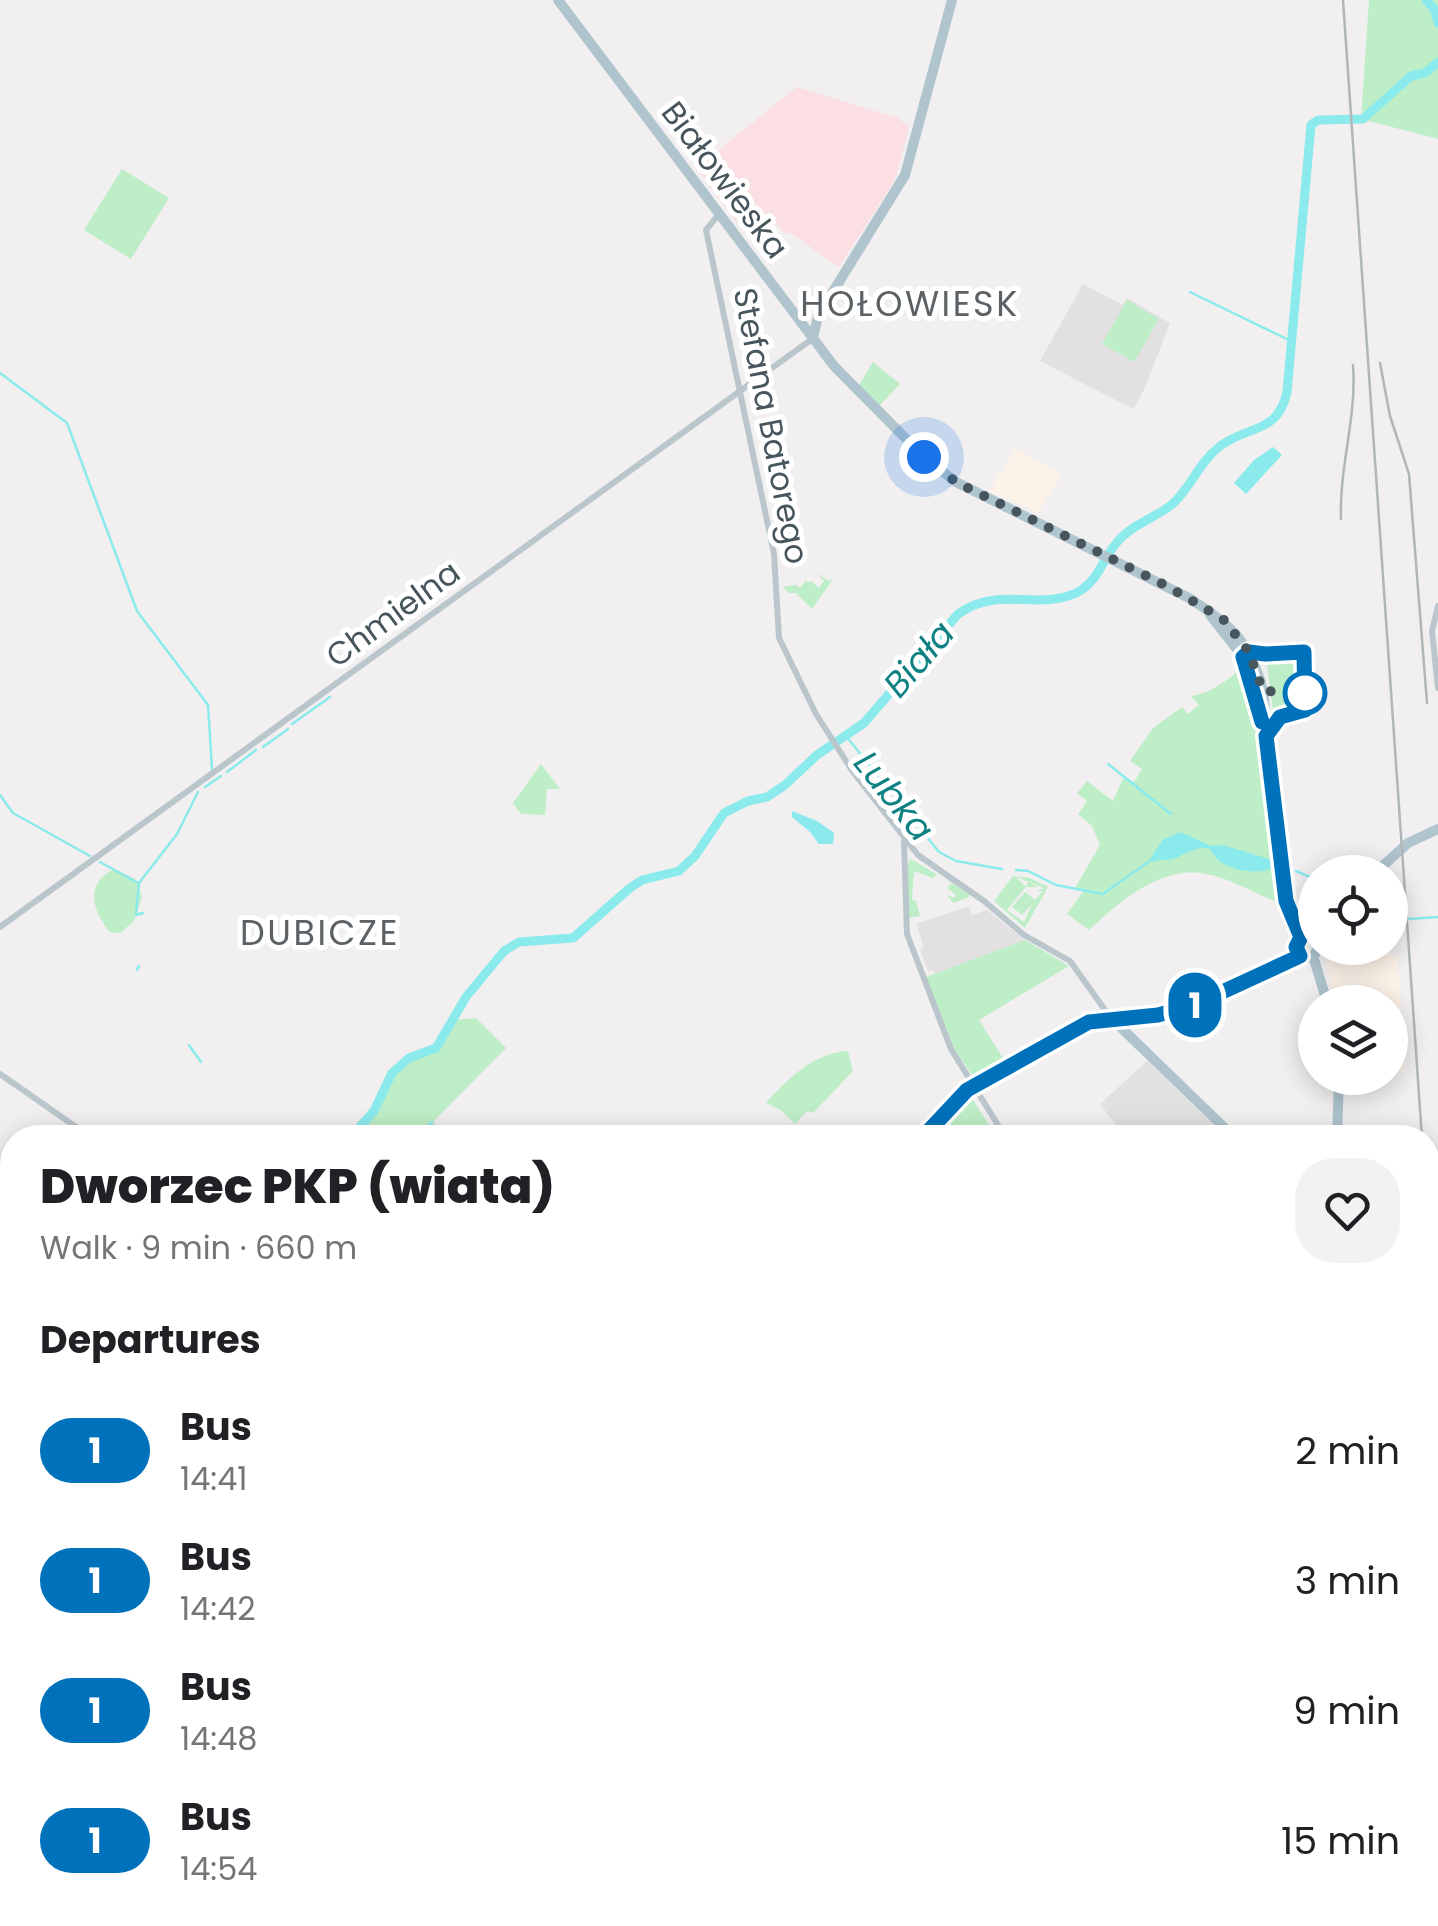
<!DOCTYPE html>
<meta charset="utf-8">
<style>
body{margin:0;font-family:Poppins,sans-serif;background:#f2f2f2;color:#202124;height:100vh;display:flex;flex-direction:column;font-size:38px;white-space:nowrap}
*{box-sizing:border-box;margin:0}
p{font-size:32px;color:#757577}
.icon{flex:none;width:55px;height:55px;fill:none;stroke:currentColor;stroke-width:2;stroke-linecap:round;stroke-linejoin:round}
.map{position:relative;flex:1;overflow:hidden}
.details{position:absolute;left:0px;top:1125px;width:1440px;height:802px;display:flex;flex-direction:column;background:#fff;border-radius:40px 40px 0 0;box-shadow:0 5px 25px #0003}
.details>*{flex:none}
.badge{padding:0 20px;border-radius:32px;font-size:35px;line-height:65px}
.tools{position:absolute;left:1298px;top:855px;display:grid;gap:20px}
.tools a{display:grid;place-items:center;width:110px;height:110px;border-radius:50%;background:#fff;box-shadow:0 5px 25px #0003;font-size:50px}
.you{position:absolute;width:50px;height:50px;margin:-25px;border:8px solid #fff;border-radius:50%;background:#1a73e8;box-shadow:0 0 0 15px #1a73e833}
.map>.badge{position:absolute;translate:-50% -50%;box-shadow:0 0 0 5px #fff}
h2{padding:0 40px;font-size:38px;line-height:90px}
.round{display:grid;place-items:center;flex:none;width:105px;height:105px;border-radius:40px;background:#f2f2f2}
.headline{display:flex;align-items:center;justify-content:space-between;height:170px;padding:0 40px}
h1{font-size:48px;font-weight:800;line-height:75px}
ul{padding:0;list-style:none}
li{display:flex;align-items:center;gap:30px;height:130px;padding:0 40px}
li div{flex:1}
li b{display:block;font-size:38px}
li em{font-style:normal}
li .badge{min-width:110px;font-weight:700;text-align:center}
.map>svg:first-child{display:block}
.commercial{fill:#fcf2e8}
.education{fill:#e2e0e1}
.medical{fill:#fbdfe2}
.green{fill:#beeec7;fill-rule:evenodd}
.water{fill:#8beaeb}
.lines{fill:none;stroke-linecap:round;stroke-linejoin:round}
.stream{stroke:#8beaeb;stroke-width:2.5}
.river{stroke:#8beaeb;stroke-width:9}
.minor{stroke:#bac6cc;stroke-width:6}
.major{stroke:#afc4cd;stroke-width:10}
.rail{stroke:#b1b6b9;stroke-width:2.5}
.line-casing{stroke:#fff;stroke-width:22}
.line{stroke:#0072bc;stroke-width:15}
.walk{stroke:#47565c;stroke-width:10;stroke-dasharray:0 18}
.stop-dot{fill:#fff;stroke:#0072bc;stroke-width:5}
.labels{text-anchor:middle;stroke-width:10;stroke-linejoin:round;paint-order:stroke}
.street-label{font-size:32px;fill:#47565c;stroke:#fff}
.neighbourhood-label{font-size:35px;letter-spacing:2.5px;fill:#5b6164;stroke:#fff}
.water-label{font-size:35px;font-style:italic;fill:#0f8182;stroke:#fff}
</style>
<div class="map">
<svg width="1438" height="1926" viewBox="0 0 1438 1926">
<rect width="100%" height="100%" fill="#f1efef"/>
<!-- commercial -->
<g class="commercial">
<path d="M1016 449 1056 471 1059 479 1038 513 989 491Z"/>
<path d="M1336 948H1383L1398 960 1405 1071 1390 1072V1002H1337L1326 963Z"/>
<path d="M1428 1319 1438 1519V1524H1428Z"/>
</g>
<!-- education -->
<g class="education">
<path d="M1083 284 1123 305 1127 298 1170 323 1144 390 1133 409 1040 361Z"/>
<path d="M969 906 972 915 987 910 1025 940 935 974 933 970 928 971 920 950 923 948 922 941 916 924Z"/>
<path d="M1147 1061 1221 1132 1220 1137H1125L1100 1104Z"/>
</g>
<!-- medical -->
<path class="medical" d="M797 87 898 118 909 127 895 180 839 267 789 232 785 234 769 212 743 231 696 168Z"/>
<!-- green -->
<g class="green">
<path d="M1369 0H1438V139L1361 119Z"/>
<path d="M122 169 169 198 131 259 84 230Z"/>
<path d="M1127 300 1159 319 1134 362 1102 344Z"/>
<path d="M873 362 900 384 880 405 859 385Z"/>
<path d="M817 573 828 581 833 579 812 609 796 593H789L783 587 796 585 800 588 807 579 806 583 811 581 819 588 824 581Z"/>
<path d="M1294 655 1299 662 1301 706C1294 714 1283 715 1273 712L1266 657Z"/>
<path d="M1239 669 1255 727 1279 903C1256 894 1230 878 1206 874 1160 865 1120 902 1089 930L1067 914 1084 890 1075 888 1100 845 1092 826 1078 814 1087 801 1077 793 1087 781 1113 801 1124 776 1134 782 1142 769 1130 761 1153 728 1182 707 1188 714 1199 705 1191 696C1208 694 1228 681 1239 669Z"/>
<path d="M541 764 560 789H547L545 815 521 814 513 803Z"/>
<path d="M911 859 970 894 969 897 953 903 947 895 954 898 956 895 947 888 952 884 937 874 933 878 914 871 912 900 916 901 920 916 908 918 907 866Z"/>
<path d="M115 869 135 879 142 897 134 921 120 933 110 932C92 911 84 882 115 869Z"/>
<path d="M1013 876 1030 878 1048 887 1025 928 994 901ZM1016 877 1044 888 1036 891H1043L1035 900 1025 892 1012 907 1022 915 1032 904 1024 922 1007 910 1026 887H1038L1028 882 1026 887Z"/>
<path d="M1025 940 1069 966 979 1020 1007 1064 974 1078 954 1048 926 977Z"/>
<path d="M476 1018 506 1048 433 1122 449 1137 345 1138C376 1121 374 1091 396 1070 408 1058 424 1059 436 1047 443 1041 448 1028 452 1020Z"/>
<path d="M848 1051 853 1071 813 1113 807 1111 795 1124 781 1110 766 1103C789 1078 813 1053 848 1051Z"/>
<path d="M973 1100 997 1137H933L966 1102Z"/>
</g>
<!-- water -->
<g class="water">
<path d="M1273 447 1282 455 1246 494 1234 483 1254 460Z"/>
<path d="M792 811 817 821 834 833 833 844H819L810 832 792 817Z"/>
<path d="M1181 832 1211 846 1223 845 1266 858 1272 861 1273 868C1259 875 1230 871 1218 860 1214 856 1212 851 1208 848 1195 847 1187 853 1176 858 1167 862 1161 858 1152 862L1150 859 1163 839Z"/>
</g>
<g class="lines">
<!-- stream -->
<g class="stream">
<path d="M1436 65 1438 66"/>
<path d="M1190 292 1291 341"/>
<path d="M0 373 67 423 137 611 208 705 212 769"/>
<path d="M292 724 330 697"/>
<path d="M846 736 939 852 956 861 1002 869"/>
<path d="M263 747 288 729"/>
<path d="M1108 764 1171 814"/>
<path d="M227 772 256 750"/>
<path d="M205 787 221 776"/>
<path d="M0 795 13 813 90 856"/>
<path d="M100 862 138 883"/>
<path d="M1016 870 1028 871 1056 885 1103 894 1151 860"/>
<path d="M1296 871 1315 879"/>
<path d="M143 913 136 915 139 883 177 834 198 792"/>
<path d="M1390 917 1398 920"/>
<path d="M1409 919 1438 917"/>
<path d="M137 970 139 966"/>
<path d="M189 1045 201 1062"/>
<path d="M417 1138 432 1122"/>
</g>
<!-- river -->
<g class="river">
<path d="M1426 0 1434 9 1438 23"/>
<path d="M345 1138 355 1132 374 1111 392 1073 409 1058 436 1048 466 997 504 951 519 942 573 938 630 888 642 880 679 871 695 856 724 813 748 801 767 797 785 785 817 755 864 723 958 614C999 585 1036 611 1076 593 1100 581 1102 558 1119 540 1132 525 1154 518 1170 506 1190 490 1199 462 1219 447 1246 425 1278 435 1287 392L1311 125 1318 120 1363 119 1411 76 1425 73 1438 62"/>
<path d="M0 1380 12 1373"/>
</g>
<!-- minor -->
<g class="minor">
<path d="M719 214 706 230 774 554 779 638 816 714 853 772 918 855 984 901 1024 935 1070 961 1110 1017"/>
<path d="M1438 606 1432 631 1438 688"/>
<path d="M904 841 907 934 951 1049 1006 1138"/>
<path d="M0 927 812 339"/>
<path d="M0 1074 92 1138"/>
<path d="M353 1915 364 1926"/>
<path d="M977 1915 980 1926"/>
</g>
<!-- major -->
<g class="major">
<path d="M558 0 834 366 924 457 956 482 1189 598C1230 624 1251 642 1263 691L1286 901 1301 937"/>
<path d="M813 338 818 316 905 175 952 0"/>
<path d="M1210 615 1243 657 1261 719"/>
<path d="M1376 872 1408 843 1438 829"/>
<path d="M1315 940 1309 936 1301 937 1296 949 1300 956 1308 958 1315 954 1318 948"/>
<path d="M1313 956 1327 1002"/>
<path d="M1111 1018 1235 1138"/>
<path d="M922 1138 967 1090 1089 1023 1158 1015 1194 1005 1300 956"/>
<path d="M1337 1138 1339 1078"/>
<path d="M1428 1196 1438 1199"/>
<path d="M0 1753 12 1751"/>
<path d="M743 1926 746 1915"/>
</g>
<!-- rail -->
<g class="rail">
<path d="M1343 0 1422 1138"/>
<path d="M1380 363 1390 416 1409 474 1427 703"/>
<path d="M1341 519C1339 466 1357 418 1353 365"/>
<path d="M1428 1218 1438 1365"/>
<path d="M1428 1729 1438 1670"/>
<path d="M1391 1926 1393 1915"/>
</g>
</g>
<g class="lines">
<!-- line casing -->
<g class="line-casing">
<path id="line" d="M922 1138 967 1090 1089 1022 1158 1015 1194 1005 1300 956 1296 947 1301 937 1286 901 1266 736 1280 717 1305 710 1304 652 1265 654 1249 652 1243 657 1262 722"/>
</g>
<!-- line -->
<use href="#line" class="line"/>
<!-- walk -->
<path class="walk" d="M924 457 956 482 1167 586 1223 619 1249 652 1263 691 1305 693"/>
</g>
<!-- markers -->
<circle class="stop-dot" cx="1305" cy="693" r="20"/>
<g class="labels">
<!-- street labels -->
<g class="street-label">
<text transform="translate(725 180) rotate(53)" y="11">Białowieska</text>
<text transform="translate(771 426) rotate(79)" y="11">Stefana Batorego</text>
<text transform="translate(393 614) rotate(-36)" y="11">Chmielna</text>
</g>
<!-- neighbourhood labels -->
<g class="neighbourhood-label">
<text x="910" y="316">HOŁOWIESK</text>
<text x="320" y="945">DUBICZE</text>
</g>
<!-- water labels -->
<g class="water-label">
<text transform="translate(919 659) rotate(-49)" y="12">Biała</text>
<text transform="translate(894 796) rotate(51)" y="12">Lubka</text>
</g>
</g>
</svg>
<div class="tools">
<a><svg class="icon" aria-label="locate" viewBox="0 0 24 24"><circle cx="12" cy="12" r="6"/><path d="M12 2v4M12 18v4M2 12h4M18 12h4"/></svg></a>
<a><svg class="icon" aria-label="layers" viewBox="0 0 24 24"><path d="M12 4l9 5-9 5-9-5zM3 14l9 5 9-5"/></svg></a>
</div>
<div class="you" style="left:924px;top:457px"></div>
<b class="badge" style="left:1195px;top:1005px;background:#0072bc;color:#fff">1</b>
<section class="details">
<div class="headline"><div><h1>Dworzec PKP (wiata)</h1><p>Walk · 9 min · 660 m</p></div><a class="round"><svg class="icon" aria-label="heart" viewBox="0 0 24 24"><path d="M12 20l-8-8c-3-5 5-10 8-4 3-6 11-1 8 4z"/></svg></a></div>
<h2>Departures</h2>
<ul>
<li><span class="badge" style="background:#0072bc;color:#fff">1</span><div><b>Bus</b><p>14:41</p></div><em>2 min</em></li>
<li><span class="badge" style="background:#0072bc;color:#fff">1</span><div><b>Bus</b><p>14:42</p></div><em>3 min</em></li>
<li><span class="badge" style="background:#0072bc;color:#fff">1</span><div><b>Bus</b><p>14:48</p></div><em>9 min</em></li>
<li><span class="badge" style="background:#0072bc;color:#fff">1</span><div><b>Bus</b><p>14:54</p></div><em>15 min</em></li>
</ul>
</section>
</div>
